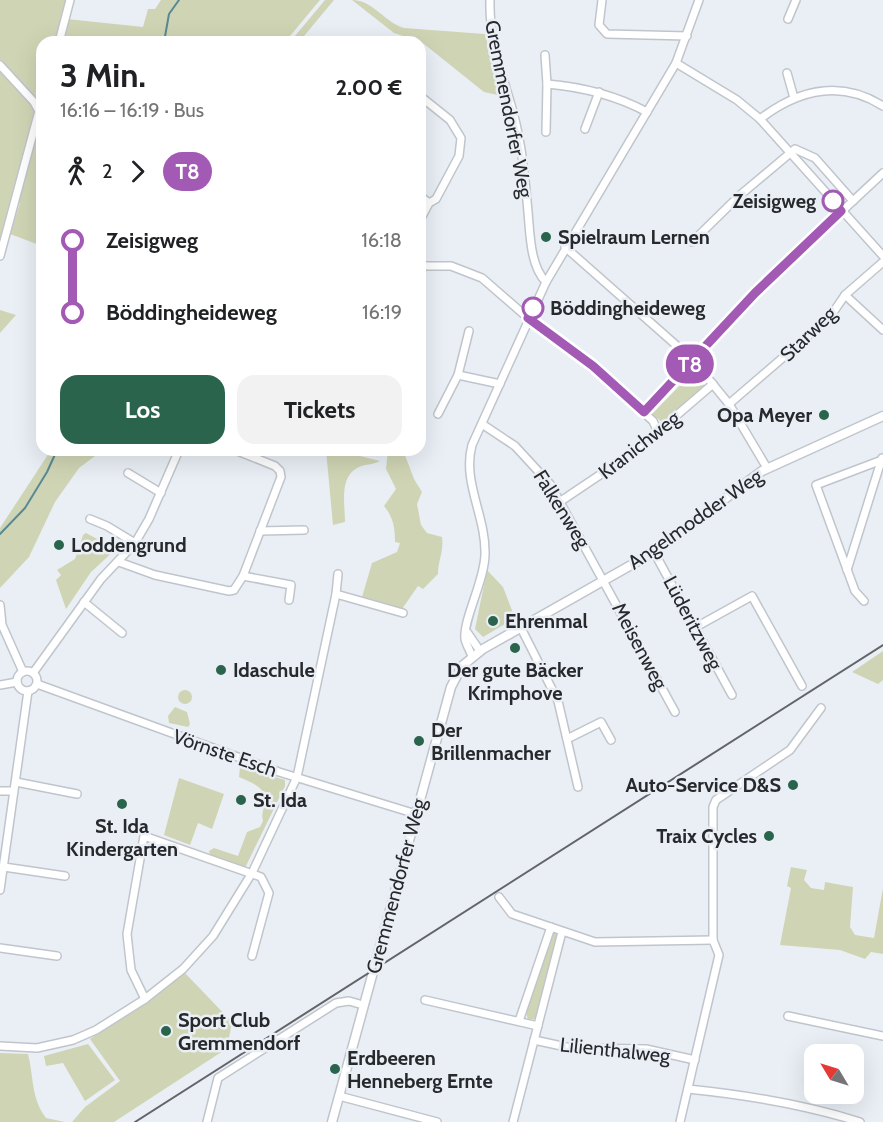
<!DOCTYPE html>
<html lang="de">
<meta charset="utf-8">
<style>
body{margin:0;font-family:Cabin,sans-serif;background:#f2f2f2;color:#202124;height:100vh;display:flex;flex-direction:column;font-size:22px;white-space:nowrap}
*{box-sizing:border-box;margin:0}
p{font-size:20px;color:#757577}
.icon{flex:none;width:33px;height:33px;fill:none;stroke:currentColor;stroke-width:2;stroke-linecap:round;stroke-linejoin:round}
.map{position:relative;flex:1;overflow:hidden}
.drawer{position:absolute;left:36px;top:36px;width:390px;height:420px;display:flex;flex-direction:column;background:#fff;border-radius:18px;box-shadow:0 6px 24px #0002}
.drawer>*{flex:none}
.badge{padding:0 12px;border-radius:20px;font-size:21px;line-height:39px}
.needle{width:39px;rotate:308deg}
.fabs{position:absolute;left:804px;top:1044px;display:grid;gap:12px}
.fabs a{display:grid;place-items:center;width:60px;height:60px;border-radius:12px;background:#fff;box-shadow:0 6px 24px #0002;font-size:30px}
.map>.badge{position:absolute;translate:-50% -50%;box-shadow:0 0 0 3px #fff}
.legs{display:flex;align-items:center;gap:9px;height:66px;padding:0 24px;font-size:20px}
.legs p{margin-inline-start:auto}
.head{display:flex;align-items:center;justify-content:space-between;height:102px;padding:0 24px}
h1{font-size:33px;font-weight:700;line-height:45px}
.primary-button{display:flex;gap:12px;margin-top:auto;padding:12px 24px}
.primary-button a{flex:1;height:69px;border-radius:18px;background:#2a644d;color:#fff;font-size:24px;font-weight:700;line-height:69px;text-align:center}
.primary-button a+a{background:#f2f2f2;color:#202124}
ul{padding:0 24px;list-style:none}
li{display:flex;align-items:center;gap:21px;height:72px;font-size:22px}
li i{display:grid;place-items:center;width:9px;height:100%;margin:0 8px;background:currentColor}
li i::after{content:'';width:15px;height:15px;margin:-8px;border:4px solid;border-radius:50%;background:#fff}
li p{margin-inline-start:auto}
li:first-child i{background:linear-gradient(#0000 50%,currentColor 0)}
li:last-child i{background:linear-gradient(currentColor 50%,#0000 0)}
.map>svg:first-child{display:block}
.green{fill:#cfd5b4}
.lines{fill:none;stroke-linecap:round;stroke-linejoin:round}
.stream{stroke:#598994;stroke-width:2}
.minor-casing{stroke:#c0c5cc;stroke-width:10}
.tertiary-casing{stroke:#c0c5cc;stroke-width:11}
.minor{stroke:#fff;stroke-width:7}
.tertiary{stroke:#fff;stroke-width:8}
.rail{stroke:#626469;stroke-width:2}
.line-1-casing{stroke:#fff;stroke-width:14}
.line-1{stroke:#a25ab4;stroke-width:9}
.stop-1-dot{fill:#fff;stroke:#a25ab4;stroke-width:3}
.poi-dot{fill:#2a644d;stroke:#eaeff6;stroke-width:2}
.labels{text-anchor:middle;stroke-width:5;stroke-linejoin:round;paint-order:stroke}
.street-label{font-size:20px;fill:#27292c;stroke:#eaeff6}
.stop-label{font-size:20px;font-weight:bold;fill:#27292c;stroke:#eaeff6;text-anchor:end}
.poi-label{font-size:20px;font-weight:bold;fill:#27292c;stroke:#eaeff6;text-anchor:start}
</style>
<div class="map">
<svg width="883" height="1122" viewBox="0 0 883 1122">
<rect width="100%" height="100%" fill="#eaeff6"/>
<!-- green -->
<g class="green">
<path d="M0 0H72L67 19 143 27 148 9H155L161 0H320L285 42H42V246L10 234 20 203 15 206 4 238 0 237Z"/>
<path d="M325 0H334L299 42H290Z"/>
<path d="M352 0C373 0 384 22 404 28L485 34 502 96 484 92 414 36 412 39 394 33Z"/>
<path d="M0 310 16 315 0 333Z"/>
<path d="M692 373 705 386 663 423 652 414Z"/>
<path d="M51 450H103L79 468 55 502 29 557 0 588V528Z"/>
<path d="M326 450H360V456L380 461C373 465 364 464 357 468 339 478 345 505 345 522L333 525Z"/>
<path d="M388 450H403L414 479 422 492 417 504 421 525 427 533 442 537C444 552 438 560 438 574L423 589 418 586 402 609 362 597 372 563 397 552 400 543 395 542C395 527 393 517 384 506L396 489 386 469Z"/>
<path d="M86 533 116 549 91 572 66 609 56 580 61 575 57 570 75 559 83 535Z"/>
<path d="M487 570 503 587 515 618 483 637 475 629Z"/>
<path d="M883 651V680L878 684 852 672Z"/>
<circle cx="185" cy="697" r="7"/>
<path d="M175 707 187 712 190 724 188 727 169 723 168 716Z"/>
<path d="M240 767 285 780V786L245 868 210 855 209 851 214 848 238 856 247 832 260 827 263 821C261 813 264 810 265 802 267 787 250 782 239 777Z"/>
<path d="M179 778 224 794 212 829 198 823 190 845 164 835Z"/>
<path d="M791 867 807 870 804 880 811 888 824 890 825 882 853 887 850 927 855 935 874 938 883 888V954L871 952 865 959 840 950 780 945 791 888 787 886Z"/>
<path d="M554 932 558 936 536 1016 535 1019 528 1020 526 1012Z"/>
<path d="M184 972 232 1022 229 1038 223 1051 114 1122H72L85 1107 120 1081 90 1039 146 1002Z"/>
<path d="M88 1044 115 1080 85 1101 63 1063 46 1066 44 1056Z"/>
<path d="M0 1053 28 1054C34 1078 31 1098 46 1118L65 1122H0Z"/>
</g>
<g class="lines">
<!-- stream -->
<g class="stream">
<path d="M164 42 169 14 179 0"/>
<path d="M0 534 25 508 47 472 57 450"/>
</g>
<!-- minor casing -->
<g class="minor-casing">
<g id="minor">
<path d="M490 0C489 42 502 72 513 112 522 145 525 178 528 212 530 233 530 266 546 282"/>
<path d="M602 0 599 25 607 34 687 36"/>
<path d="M788 19 796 0"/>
<path d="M59 42 70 0"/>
<path d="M545 55 547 84 546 132"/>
<path d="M676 63 737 100 760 119 883 256"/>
<path d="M0 65 34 102 39 111 0 256"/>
<path d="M787 73 794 98"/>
<path d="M547 84C583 87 615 95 647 112"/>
<path d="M420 96 450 120 461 138 459 156 436 199 429 203 420 220"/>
<path d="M760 119C798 90 840 79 883 106"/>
<path d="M585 129 599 92"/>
<path d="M420 196 429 203"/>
<path d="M692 242 739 196 795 149 815 158 853 201"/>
<path d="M565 247 693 360 729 404 767 468"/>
<path d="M420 264 427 266H451L482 278 535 324 593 366 653 421 658 432"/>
<path d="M845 295 883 330"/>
<path d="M458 375 500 384"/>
<path d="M729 404 830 317 845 295 883 262"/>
<path d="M643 413 764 284 883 173"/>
<path d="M438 414 458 375 469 331"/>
<path d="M482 424 515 446 550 484 675 712"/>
<path d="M128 473 161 493"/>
<path d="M561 501 634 452 713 384"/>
<path d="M90 519 107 526 135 543"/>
<path d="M260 531 304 530"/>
<path d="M654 552 732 695"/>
<path d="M119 562 155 575 229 591 234 590 243 576 281 477 280 471 275 466 235 450"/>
<path d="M847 570 882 458"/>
<path d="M243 576 291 585 289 600"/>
<path d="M336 594 403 613"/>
<path d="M864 601 855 591 816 485 882 460"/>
<path d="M84 602 122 633"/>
<path d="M0 605 2 625 23 672"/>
<path d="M696 627 752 596 802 686"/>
<path d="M521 628 558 701 578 787"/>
<path d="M467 632 480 651"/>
<path d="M472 656C470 651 466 644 465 639 463 619 485 580 485 554 486 516 462 482 472 445L546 282 676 63 699 0"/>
<circle cx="27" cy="681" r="10"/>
<path d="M33 673 101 579 135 543 149 519 179 450"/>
<path d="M37 684 279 772 416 814"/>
<path d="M0 685 17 682"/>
<path d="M567 739 601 722 611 740"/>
<path d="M16 782 77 794"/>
<path d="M0 791H12"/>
<path d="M4 867 65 876"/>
<path d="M0 890 28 691"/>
<path d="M499 897 512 914 595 942 713 940"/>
<path d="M0 948 57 956"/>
<path d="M145 999 131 970 127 934 144 836 261 877 269 893 252 956"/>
<path d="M425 1000 538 1026"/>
<path d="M788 1016 883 1036"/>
<path d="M519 1021 551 927"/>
<path d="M534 1040 571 1048 646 1049 695 1060"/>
<path d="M0 1046 37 1048 73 1040 96 1030 145 999 183 969 213 936 252 873 297 777 336 594 338 574"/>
<path d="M688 1089C747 1095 803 1104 860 1122"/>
<path d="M339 1096 437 1122"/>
<path d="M207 1122 218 1078 336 1003 349 1001 363 1005"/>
<path d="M513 1122 562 932"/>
<path d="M680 1122 719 955 713 940V807L716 800 790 750 821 708"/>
</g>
</g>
<!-- tertiary casing -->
<g class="tertiary-casing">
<path id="tertiary" d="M332 1122 451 687 462 666 483 649 654 552 762 471 883 416"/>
</g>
<!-- minor -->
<use href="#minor" class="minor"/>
<!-- tertiary -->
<use href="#tertiary" class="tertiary"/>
<!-- rail -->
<path class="rail" d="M135 1122 883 645"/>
</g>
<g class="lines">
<!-- line-1 casing -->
<g class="line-1-casing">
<path id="line-1" d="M533 308 528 318 593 366 644 412 755 293 841 211 833 201"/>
</g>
<!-- line-1 -->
<use href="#line-1" class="line-1"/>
</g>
<!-- markers -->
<g class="stop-1-dot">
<circle cx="833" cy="201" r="10"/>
<circle cx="533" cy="308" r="10"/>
</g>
<g class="poi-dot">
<circle cx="546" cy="237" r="6"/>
<circle cx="824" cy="415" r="6"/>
<circle cx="59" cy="545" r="6"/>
<circle cx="493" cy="621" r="6"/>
<circle cx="515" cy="648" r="6"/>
<circle cx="221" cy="670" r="6"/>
<circle cx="419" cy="741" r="6"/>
<circle cx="793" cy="785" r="6"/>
<circle cx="241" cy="800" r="6"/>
<circle cx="122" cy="804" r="6"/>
<circle cx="769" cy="836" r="6"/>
<circle cx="166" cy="1031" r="6"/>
<circle cx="335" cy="1069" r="6"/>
</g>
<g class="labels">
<!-- street labels -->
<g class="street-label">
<text transform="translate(509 109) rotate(79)" y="7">Gremmendorfer Weg</text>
<text transform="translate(808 334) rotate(-44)" y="7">Starweg</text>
<text transform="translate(639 445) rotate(-38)" y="7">Kranichweg</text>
<text transform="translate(562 509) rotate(58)" y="7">Falkenweg</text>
<text transform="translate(695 519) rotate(-35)" y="7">Angelmodder Weg</text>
<text transform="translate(693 623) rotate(62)" y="7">Lüderitzweg</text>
<text transform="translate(640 646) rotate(62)" y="7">Meisenweg</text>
<text transform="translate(225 753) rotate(19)" y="7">Vörnste Esch</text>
<text transform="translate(396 886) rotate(-75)" y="7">Gremmendorfer Weg</text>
<text transform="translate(615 1050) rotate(6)" y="7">Lilienthalweg</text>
</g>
<!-- stop labels -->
<g class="stop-label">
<text x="816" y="208">Zeisigweg</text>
<text x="550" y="315" text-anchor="start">Böddingheideweg</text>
</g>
<!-- poi labels -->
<g class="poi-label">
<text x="558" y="244">Spielraum Lernen</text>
<text x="812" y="422" text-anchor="end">Opa Meyer</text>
<text x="71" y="552">Loddengrund</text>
<text x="505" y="628">Ehrenmal</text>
<text x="233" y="677">Idaschule</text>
<text x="515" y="677" text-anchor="middle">Der gute Bäcker<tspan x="515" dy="23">Krimphove</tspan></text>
<text x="431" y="737">Der<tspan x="431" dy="23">Brillenmacher</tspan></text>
<text x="781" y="792" text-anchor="end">Auto-Service D&amp;S</text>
<text x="253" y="807">St. Ida</text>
<text x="122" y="833" text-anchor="middle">St. Ida<tspan x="122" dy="23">Kindergarten</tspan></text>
<text x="757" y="843" text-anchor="end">Traix Cycles</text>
<text x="178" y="1027">Sport Club<tspan x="178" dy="23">Gremmendorf</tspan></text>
<text x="347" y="1065">Erdbeeren<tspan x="347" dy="23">Henneberg Ernte</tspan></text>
</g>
</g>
</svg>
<div class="fabs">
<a><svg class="needle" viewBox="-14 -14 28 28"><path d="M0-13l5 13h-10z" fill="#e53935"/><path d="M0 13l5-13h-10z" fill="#757577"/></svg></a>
</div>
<b class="badge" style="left:690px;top:364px;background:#a25ab4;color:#fff">T8</b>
<section class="drawer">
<div class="head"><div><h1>3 Min.</h1><p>16:16 – 16:19 · Bus</p></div><b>2.00 €</b></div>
<div class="legs"><svg class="icon" aria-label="walk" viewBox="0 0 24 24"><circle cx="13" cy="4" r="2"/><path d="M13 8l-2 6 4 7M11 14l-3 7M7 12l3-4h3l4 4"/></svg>2<svg class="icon" aria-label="forward" viewBox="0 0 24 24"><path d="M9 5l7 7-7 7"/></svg><b class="badge" style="background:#a25ab4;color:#fff">T8</b></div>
<ul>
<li><i style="color:#a25ab4"></i><b>Zeisigweg</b><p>16:18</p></li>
<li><i style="color:#a25ab4"></i><b>Böddingheideweg</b><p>16:19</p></li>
</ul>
<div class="primary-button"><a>Los</a><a>Tickets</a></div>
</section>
</div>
